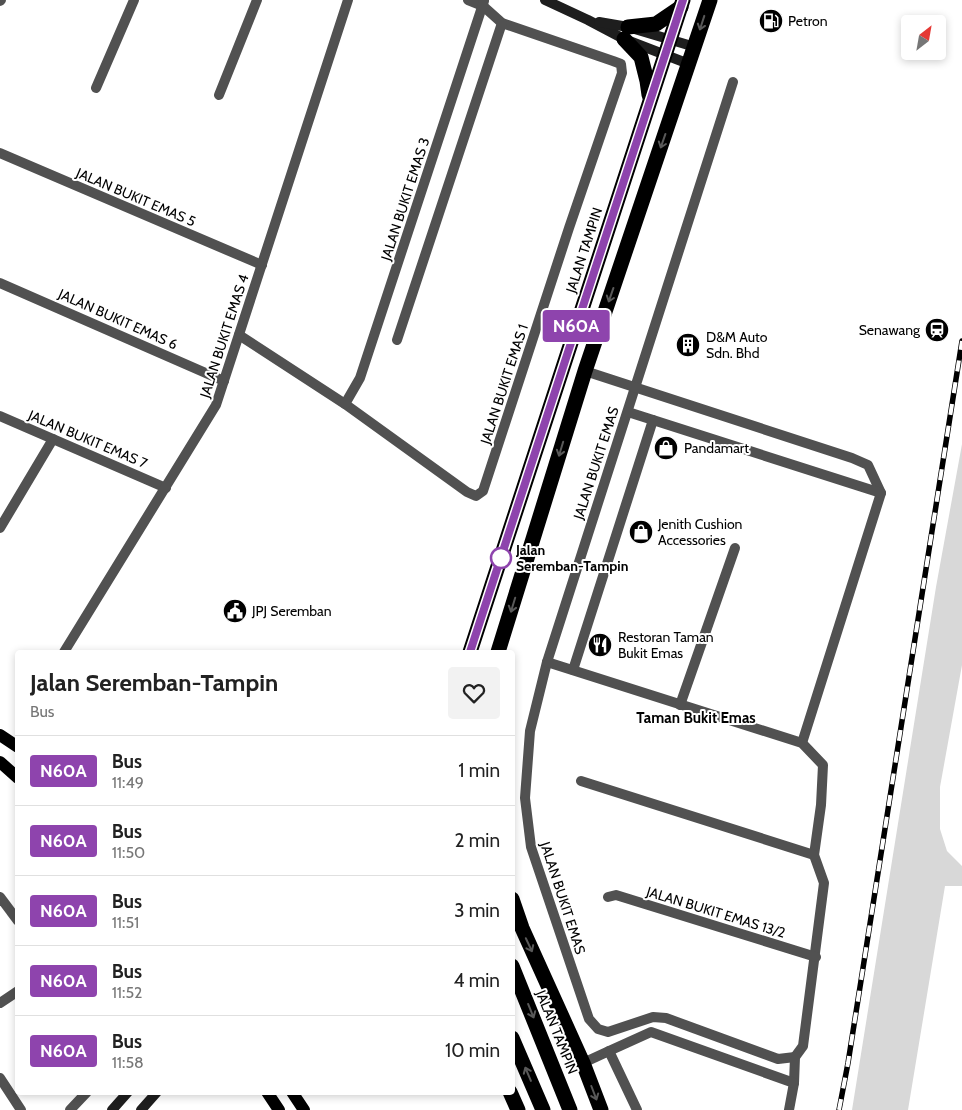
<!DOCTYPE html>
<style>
body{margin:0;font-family:Cabin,sans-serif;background:#f2f2f2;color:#222;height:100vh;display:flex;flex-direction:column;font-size:19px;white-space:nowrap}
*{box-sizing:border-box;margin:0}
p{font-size:16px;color:#767676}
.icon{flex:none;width:28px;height:28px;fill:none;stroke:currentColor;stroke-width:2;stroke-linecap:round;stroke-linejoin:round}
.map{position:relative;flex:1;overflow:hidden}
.details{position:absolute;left:15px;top:650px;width:500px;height:445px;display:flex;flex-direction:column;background:#fff;border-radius:5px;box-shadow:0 2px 8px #0003}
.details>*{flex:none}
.badge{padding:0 10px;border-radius:4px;font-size:18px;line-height:32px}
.needle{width:32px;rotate:31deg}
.fabs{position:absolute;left:901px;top:15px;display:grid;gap:10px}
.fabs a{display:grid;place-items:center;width:45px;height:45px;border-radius:5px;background:#fff;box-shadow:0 2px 8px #0003;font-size:25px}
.map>.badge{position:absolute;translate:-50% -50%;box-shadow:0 0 0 2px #fff}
.round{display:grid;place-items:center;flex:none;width:52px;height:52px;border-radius:5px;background:#f2f2f2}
.overview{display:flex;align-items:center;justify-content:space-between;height:85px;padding:0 15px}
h1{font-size:24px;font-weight:700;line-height:38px}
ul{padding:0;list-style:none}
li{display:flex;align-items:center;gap:15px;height:70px;padding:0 15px;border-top:1px solid #e0e0e0}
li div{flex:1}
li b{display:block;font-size:19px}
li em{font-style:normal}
li .badge{min-width:55px;font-weight:700;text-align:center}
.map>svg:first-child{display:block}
.green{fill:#d8d8d8}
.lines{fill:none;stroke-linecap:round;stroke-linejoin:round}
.street{stroke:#515151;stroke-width:10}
.secondary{stroke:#1e1e1e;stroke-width:10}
.primary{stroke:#000;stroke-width:12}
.highway{stroke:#000;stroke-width:15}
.rail-casing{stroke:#000;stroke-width:5.5}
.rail{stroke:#fff;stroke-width:4;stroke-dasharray:11;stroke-linecap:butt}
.oneway{stroke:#595959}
.line-casing{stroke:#fff;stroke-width:11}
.line{stroke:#8e44ad;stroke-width:8}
.stop-dot{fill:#fff;stroke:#8e44ad;stroke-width:2.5}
.labels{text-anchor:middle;stroke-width:4;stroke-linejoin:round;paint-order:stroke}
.poi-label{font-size:14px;fill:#000;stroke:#fff;text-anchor:start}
.street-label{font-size:14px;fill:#000;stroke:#fff}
.stop-label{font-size:14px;font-weight:bold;fill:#000;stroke:#fff;text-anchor:start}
.neighbourhood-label{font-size:15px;font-weight:bold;fill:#000;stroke:#fff}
</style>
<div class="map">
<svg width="962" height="1110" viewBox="0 0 962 1110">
<rect width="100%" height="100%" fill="#fff"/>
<!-- green -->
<path class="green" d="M962 444V665L940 787V829L947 851 962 866V886H945L908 1110H852L936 587Z"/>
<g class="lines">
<!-- street -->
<g class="street">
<path d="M0 1 1 0"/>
<path d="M733 82 547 662 530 731 525 798 531 847 589 1019 598 1029 608 1032 653 1017 666 1018 778 1059 795 1057"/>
<path d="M96 88 134 0"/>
<path d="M219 95 257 0"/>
<path d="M0 153 262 265"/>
<path d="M0 283 224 381"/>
<path d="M239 335 345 404 467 492 476 496 483 491 569 228 622 73 621 64 613 61 502 23 483 6 468 0"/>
<path d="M397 340 502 23"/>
<path d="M585 371 852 458 868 465 881 493 802 743"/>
<path d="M345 404 360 378 484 1"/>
<path d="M628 412 881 493"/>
<path d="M0 416 166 488"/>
<path d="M0 528 53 439"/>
<path d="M64 652 216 405 348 0"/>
<path d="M547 662 802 743 823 765 821 805 814 855 824 883 803 1046 795 1057 794 1083 789 1110"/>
<path d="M573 670 653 420"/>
<path d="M680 705 735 548"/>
<path d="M581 781 814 855"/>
<path d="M0 897 18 921"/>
<path d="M608 897 616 895 816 957"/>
<path d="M0 1003 18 991"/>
<path d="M609 1051 651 1032 794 1083"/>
<path d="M583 1063 609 1051 637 1110"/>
<path d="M0 1078 21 1110"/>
<path d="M70 1110 87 1092"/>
</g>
<!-- secondary -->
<g class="secondary">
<path d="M545 0 588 20 624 39 689 64"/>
<path d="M599 22 628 27 695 47"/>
<path d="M112 1110 128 1092"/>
<path d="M141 1110 157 1092"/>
</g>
<!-- primary -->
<g class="primary">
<path d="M0 735 18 747"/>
<path d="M0 762 18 778"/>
<path d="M267 1092 279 1110"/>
<path d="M292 1092 304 1110"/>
</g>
<!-- highway -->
<g class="highway">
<path d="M628 27 656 24 681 7"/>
<path d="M624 39 641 57 647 81 649 95"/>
<path d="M470 652 683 0"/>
<path d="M498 652 585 371 710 0"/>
<path d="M512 899 522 928 583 1063 601 1110"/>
<path d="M512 966 570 1110"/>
<path d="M512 1038 543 1110"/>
<path d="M510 1092 518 1110"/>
</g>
<!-- rail casing -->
<g class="rail-casing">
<path id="rail" d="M839 1110 848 1063 962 341"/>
</g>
<!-- rail -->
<use href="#rail" class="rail"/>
</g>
<!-- one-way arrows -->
<defs><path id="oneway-shaft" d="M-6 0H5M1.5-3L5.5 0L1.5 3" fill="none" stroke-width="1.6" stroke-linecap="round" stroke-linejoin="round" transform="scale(1.25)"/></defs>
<g class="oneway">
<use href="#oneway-shaft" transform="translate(702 23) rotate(108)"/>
<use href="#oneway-shaft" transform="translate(663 141) rotate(109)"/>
<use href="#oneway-shaft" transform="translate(611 295) rotate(109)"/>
<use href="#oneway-shaft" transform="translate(561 449) rotate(107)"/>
<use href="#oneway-shaft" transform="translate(513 605) rotate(107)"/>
<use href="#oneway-shaft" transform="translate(529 945) rotate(65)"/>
<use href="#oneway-shaft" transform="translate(531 1011) rotate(68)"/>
<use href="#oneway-shaft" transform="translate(528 1074) rotate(-113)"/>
<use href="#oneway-shaft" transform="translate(594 1093) rotate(69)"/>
</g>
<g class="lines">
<!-- line casing -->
<g class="line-casing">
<path id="line" d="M470 652 683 0"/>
</g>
<!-- line -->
<use href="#line" class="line"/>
</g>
<!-- icons -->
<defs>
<g id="fuel-disc" transform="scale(1.25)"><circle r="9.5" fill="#000" stroke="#fff"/><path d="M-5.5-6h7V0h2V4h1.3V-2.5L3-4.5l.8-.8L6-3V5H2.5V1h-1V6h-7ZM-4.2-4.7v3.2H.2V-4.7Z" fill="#fff"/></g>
<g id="station-disc" transform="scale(1.25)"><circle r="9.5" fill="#000" stroke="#fff"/><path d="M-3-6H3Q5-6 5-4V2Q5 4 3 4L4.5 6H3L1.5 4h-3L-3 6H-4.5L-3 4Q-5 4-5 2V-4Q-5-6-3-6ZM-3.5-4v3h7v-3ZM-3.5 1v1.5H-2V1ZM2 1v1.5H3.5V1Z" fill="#fff"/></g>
<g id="building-disc" transform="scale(1.25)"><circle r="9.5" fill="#000" stroke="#fff"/><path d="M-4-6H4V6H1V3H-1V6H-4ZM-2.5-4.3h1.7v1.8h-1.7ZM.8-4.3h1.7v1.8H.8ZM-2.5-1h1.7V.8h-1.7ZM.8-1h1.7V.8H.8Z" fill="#fff"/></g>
<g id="shop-disc" transform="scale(1.25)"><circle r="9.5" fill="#000" stroke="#fff"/><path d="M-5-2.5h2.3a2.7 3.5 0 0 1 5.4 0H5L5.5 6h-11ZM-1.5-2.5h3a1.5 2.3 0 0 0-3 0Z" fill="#fff"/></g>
<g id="civic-disc" transform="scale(1.25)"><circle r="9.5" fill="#000" stroke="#fff"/><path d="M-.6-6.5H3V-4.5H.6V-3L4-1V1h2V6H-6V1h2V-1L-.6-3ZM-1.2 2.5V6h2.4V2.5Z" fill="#fff"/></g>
<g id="restaurant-disc" transform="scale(1.25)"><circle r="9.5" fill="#000" stroke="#fff"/><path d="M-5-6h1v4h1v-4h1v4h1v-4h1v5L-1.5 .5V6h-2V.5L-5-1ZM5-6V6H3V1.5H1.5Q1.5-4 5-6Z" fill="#fff"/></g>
</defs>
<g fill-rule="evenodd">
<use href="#fuel-disc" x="771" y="21"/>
<use href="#station-disc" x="937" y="330"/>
<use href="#building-disc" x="688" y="345"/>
<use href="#shop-disc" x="666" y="448"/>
<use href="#shop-disc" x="641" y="532"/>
<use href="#civic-disc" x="235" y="611"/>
<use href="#restaurant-disc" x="600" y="645"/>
</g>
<!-- markers -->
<circle class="stop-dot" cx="501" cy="558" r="10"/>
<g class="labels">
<!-- poi labels -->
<g class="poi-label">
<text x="788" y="26">Petron</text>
<text x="920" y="335" text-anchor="end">Senawang</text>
<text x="706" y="342">D&amp;M Auto<tspan x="706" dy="16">Sdn. Bhd</tspan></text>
<text x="684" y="453">Pandamart</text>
<text x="658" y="529">Jenith Cushion<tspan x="658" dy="16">Accessories</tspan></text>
<text x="252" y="616">JPJ Seremban</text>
<text x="618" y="642">Restoran Taman<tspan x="618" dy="16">Bukit Emas</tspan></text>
</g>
<!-- street labels -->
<g class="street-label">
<text transform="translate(136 197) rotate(23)" y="5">JALAN BUKIT EMAS 5</text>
<text transform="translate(405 199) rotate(-72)" y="5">JALAN BUKIT EMAS 3</text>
<text transform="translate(584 250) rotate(-72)" y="5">JALAN TAMPIN</text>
<text transform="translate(118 319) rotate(24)" y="5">JALAN BUKIT EMAS 6</text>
<text transform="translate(224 336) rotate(-72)" y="5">JALAN BUKIT EMAS 4</text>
<text transform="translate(504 384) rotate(-72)" y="5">JALAN BUKIT EMAS 1</text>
<text transform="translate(88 439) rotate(23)" y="5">JALAN BUKIT EMAS 7</text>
<text transform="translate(596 463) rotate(-72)" y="5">JALAN BUKIT EMAS</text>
<text transform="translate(563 898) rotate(72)" y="5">JALAN BUKIT EMAS</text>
<text transform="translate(716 912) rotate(17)" y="5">JALAN BUKIT EMAS 13/2</text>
<text transform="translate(557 1032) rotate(68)" y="5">JALAN TAMPIN</text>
</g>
<!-- stop labels -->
<g class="stop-label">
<text x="516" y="555">Jalan<tspan x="516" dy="16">Seremban-Tampin</tspan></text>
</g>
<!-- neighbourhood labels -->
<g class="neighbourhood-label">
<text x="696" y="723">Taman Bukit Emas</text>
</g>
</g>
</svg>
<div class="fabs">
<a><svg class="needle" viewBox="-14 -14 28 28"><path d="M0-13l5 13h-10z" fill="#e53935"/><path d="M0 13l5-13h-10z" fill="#767676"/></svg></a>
</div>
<b class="badge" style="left:576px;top:326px;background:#8e44ad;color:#fff">N60A</b>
<section class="details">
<div class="overview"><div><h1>Jalan Seremban-Tampin</h1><p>Bus</p></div><a class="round"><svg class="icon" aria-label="heart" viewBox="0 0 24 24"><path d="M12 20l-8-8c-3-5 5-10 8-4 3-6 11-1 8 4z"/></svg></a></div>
<ul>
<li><span class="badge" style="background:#8e44ad;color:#fff">N60A</span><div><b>Bus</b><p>11:49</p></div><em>1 min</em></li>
<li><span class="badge" style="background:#8e44ad;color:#fff">N60A</span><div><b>Bus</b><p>11:50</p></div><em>2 min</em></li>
<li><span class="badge" style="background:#8e44ad;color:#fff">N60A</span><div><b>Bus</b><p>11:51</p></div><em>3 min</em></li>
<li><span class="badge" style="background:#8e44ad;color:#fff">N60A</span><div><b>Bus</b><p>11:52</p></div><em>4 min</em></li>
<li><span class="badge" style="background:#8e44ad;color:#fff">N60A</span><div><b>Bus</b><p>11:58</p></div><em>10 min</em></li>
</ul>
</section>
</div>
